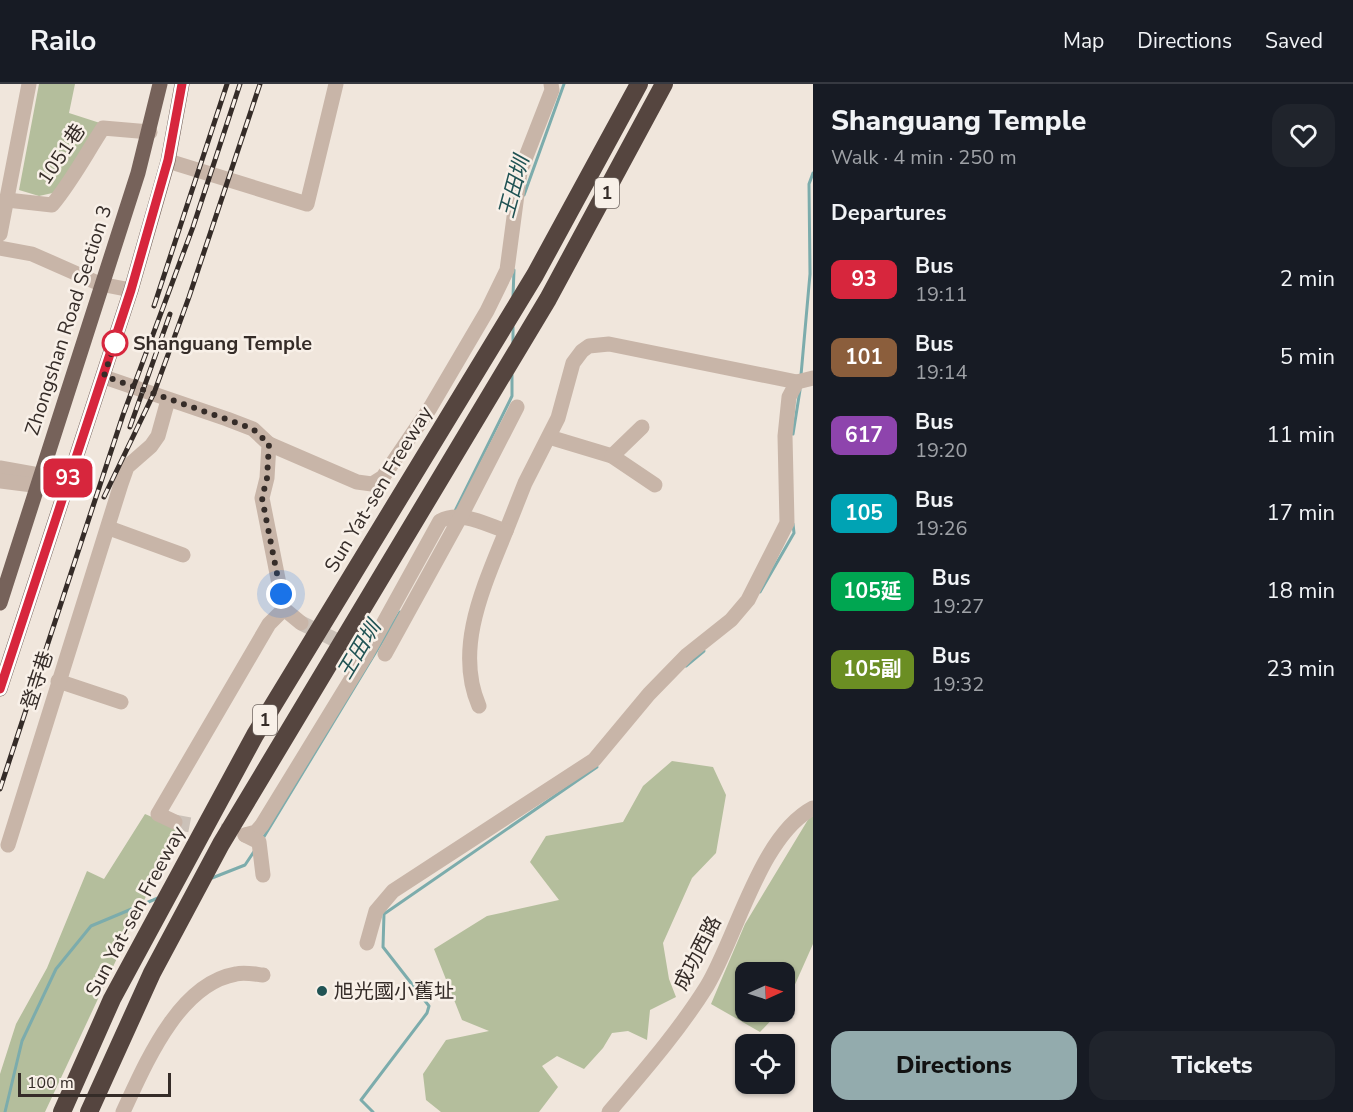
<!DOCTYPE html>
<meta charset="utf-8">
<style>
body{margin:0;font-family:"Nunito Sans","Noto Sans TC",sans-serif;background:#20242c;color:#f1f3f6;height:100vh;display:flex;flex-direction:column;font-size:22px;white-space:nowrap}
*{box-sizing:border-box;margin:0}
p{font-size:20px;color:#9ea1a6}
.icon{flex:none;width:33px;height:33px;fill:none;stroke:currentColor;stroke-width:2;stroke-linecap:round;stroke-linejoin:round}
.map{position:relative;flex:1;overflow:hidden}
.details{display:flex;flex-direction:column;background:#171b24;width:540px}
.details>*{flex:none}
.badge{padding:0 12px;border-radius:9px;font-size:21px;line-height:39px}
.needle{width:39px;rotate:87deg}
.controls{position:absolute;left:735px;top:878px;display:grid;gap:12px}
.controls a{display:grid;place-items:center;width:60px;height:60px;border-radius:12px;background:#171b24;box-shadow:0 2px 4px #0004;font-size:30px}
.scale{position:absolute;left:18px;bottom:15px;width:153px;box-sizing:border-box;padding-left:6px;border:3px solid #352c28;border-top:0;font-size:16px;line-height:21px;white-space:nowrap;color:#352c28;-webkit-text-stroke:4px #f8f0e8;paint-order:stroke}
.you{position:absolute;width:30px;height:30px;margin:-15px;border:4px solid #fff;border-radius:50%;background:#1a73e8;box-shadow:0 0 0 9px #1a73e833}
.map>.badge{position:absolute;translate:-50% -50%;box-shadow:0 0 0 3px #fff}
h2{padding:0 18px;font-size:22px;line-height:54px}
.round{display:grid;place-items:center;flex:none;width:63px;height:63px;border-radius:18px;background:#20242c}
.head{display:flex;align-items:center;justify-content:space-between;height:102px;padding:0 18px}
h1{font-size:28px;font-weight:800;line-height:45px}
.button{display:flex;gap:12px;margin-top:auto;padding:12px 18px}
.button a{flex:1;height:69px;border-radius:18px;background:#93abad;color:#111;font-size:24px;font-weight:800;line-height:69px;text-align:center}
.button a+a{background:#20242c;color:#f1f3f6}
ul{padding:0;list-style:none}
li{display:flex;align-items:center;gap:18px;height:78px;padding:0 18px}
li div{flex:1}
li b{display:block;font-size:22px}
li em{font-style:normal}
li .badge{min-width:66px;font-weight:700;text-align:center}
header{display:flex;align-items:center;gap:36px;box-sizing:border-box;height:84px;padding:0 30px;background:#171b24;border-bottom:2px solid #363941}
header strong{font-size:28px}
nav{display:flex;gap:33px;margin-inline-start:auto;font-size:21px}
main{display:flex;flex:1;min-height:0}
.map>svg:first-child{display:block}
.green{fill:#b4be9c}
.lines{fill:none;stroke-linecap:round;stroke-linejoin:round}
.stream{stroke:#7cacac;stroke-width:3}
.minor-tunnel{stroke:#cbc1b8;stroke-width:15;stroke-dasharray:15 8;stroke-linecap:butt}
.minor{stroke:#c8b5a8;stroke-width:15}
.major{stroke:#76625a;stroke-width:15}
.highway{stroke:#55453f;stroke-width:18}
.rail-casing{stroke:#352c28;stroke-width:5}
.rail{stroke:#f8f0e8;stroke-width:3;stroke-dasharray:9;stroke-linecap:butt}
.line-casing{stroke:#fff;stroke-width:14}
.line{stroke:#d7263d;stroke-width:9}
.walk{stroke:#352c28;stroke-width:6;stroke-dasharray:0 10.8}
.stop-dot{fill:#fff;stroke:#d7263d;stroke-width:3}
.poi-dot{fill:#205354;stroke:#f8f0e8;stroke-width:2}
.labels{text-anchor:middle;stroke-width:5;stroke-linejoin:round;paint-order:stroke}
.shield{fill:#f8f0e8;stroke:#706762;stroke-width:1.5}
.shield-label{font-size:18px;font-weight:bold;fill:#352c28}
.street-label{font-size:20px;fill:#352c28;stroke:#f8f0e8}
.stop-label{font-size:20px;font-weight:bold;fill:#352c28;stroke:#f8f0e8;text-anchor:start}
.poi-label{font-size:20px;fill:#352c28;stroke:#f8f0e8;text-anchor:start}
.water-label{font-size:21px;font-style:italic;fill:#205354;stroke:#f8f0e8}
</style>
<header>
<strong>Railo</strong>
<nav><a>Map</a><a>Directions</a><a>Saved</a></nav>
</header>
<main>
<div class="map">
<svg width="813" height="1028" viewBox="0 0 813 1028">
<rect width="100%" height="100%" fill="#f0e6dc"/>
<!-- green -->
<g class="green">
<path d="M39 0H75L69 29 100 39 57 108 39 112 19 106Z"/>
<path d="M672 677 713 683 726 711 716 769 692 794 663 859 669 895 676 913 650 926 647 956 628 947 612 949 603 964 584 985 557 972 542 982 558 1003 539 1028H441L426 1016 423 990 446 956 489 947 462 936 434 865 487 832 559 816 530 778 546 752 623 738 643 702Z"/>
<path d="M145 730 178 744 45 1028H0V990L16 940 47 884 87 787 104 795Z"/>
<path d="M813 732V860L785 923 784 888H746V927H780L760 948 711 920 745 840 809 734Z"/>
</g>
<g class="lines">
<!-- stream -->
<g class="stream">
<path d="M524 111 564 0"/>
<path d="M513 212 514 186"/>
<path d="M513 260V243"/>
<path d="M801 291 810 190 809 100 813 89"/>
<path d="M793 350 800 306"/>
<path d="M455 427 512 312V291"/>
<path d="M760 508 794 449 793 440"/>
<path d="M686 582 704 567"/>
<path d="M262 756 400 528"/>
<path d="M212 794 245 781 255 766"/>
<path d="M5 1028 22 957 56 885 91 842 158 814"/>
<path d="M373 1028 361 1016 427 929 429 922 383 863 384 830 597 683"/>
</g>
<!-- minor-tunnel -->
<g class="minor-tunnel">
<path d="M301 539 352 564"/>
<path d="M175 738 237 750"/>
</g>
<!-- minor -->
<g class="minor">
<path d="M168 77 307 120 336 0"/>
<path d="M7 116 52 121C72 97 86 70 103 44L150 48"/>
<path d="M0 150 29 0"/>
<path d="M0 164 32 170 100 200 131 206"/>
<path d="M104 293 227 335 253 345 269 360 267 394 262 414 284 525 301 539"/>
<path d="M549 353 612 372 655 401"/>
<path d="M269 360 357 398 372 400 383 393 430 324 487 227 507 186 520 88 552 6 551 0"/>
<path d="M612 372 642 343"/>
<path d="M0 384 67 396"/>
<path d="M0 397 64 405"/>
<path d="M109 444 183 471"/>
<path d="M355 565 366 571 440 437C460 426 485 440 506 447L525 399 558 334 573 279 582 267 589 262 609 260 797 298 813 294"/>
<path d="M385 570 461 432 517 323"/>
<path d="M58 597 121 618"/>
<path d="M479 622C454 564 484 502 506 447"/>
<path d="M175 738 158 730 269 540 284 525"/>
<path d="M245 751 256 748 262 741 366 571"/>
<path d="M245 751 259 758 263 791"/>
<path d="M8 761 121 400 127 383 151 362 158 352 168 316"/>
<path d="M367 859 376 827 393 807 594 676 649 610 687 571 731 536 748 516 787 439 785 352 789 313 797 298"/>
<path d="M123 1028C145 981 178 900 236 890 244 888 254 890 263 891"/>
<path d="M609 1028C643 988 679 947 707 902 737 852 760 752 813 724"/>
</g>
<!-- major -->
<g class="major">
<path d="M0 519 138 89 160 0"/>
<path d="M0 605 131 206 168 77 182 0"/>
</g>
<!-- highway -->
<g class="highway">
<path d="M62 1028 112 915 255 651 535 191 639 0"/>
<path d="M89 1028 152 889 221 760 548 215 664 0"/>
</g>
<!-- rail casing -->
<g class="rail-casing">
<g id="rail">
<path d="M154 222 227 0"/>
<path d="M130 343 170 230"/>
<path d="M104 413 154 309 189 213 260 0"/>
<path d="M0 705 123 331 193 143 240 0"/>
</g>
</g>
<!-- rail -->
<use href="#rail" class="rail"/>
</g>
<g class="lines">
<!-- line casing -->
<g class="line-casing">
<path id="line" d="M0 605 131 206 168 76 182 0"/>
</g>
<!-- line -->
<use href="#line" class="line"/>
<!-- walk -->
<path class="walk" d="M115 259 118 249 104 292 240 340 253 345 269 360 267 394 262 414 281 510"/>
</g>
<!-- markers -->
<circle class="stop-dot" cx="115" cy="259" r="12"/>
<circle class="poi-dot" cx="322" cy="907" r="6"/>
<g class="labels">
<!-- shield labels -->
<g class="shield">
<rect x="595" y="94" width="24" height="30" rx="4.5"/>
<rect x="253" y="621" width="24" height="30" rx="4.5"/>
</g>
<g class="shield-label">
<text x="607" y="115">1</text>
<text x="265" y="642">1</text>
</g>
<!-- street labels -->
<g class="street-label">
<text transform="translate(61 70) rotate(-56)" y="7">1051巷</text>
<text transform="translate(68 236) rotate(-72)" y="7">Zhongshan Road Section 3</text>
<text transform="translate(378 405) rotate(-59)" y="7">Sun Yat-sen Freeway</text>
<text transform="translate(37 596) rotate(-72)" y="7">登寺巷</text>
<text transform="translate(135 827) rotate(-62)" y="7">Sun Yat-sen Freeway</text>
<text transform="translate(697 869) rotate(-63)" y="7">成功西路</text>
</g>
<!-- stop labels -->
<g class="stop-label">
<text x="133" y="266">Shanguang Temple</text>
</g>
<!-- poi labels -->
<g class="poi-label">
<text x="334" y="914">旭光國小舊址</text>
</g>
<!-- water labels -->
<g class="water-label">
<text transform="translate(514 103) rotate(-75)" y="7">王田圳</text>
<text transform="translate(359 566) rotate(-59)" y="7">王田圳</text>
</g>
</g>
</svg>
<div class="controls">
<a><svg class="needle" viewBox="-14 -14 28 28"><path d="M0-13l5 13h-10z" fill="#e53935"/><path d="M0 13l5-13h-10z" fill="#9ea1a6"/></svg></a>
<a><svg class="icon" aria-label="locate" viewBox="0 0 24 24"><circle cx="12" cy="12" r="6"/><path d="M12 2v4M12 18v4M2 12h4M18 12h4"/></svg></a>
</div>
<div class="scale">100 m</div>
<div class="you" style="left:281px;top:510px"></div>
<b class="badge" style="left:68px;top:394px;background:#d7263d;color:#fff">93</b>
</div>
<section class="details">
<div class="head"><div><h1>Shanguang Temple</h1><p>Walk · 4 min · 250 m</p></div><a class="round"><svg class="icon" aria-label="heart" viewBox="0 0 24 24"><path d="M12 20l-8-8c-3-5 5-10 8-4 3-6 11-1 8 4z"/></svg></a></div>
<h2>Departures</h2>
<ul>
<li><span class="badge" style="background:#d7263d;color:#fff">93</span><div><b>Bus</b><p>19:11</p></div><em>2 min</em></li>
<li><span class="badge" style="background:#8b5e3c;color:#fff">101</span><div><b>Bus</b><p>19:14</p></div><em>5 min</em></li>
<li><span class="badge" style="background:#8e44ad;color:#fff">617</span><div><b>Bus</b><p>19:20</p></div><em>11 min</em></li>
<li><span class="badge" style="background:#00a3b4;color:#fff">105</span><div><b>Bus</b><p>19:26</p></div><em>17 min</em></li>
<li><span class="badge" style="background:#00a651;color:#fff">105延</span><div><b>Bus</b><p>19:27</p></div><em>18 min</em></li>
<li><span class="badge" style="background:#6b8e23;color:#fff">105副</span><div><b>Bus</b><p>19:32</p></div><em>23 min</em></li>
</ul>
<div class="button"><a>Directions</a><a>Tickets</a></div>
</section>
</main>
